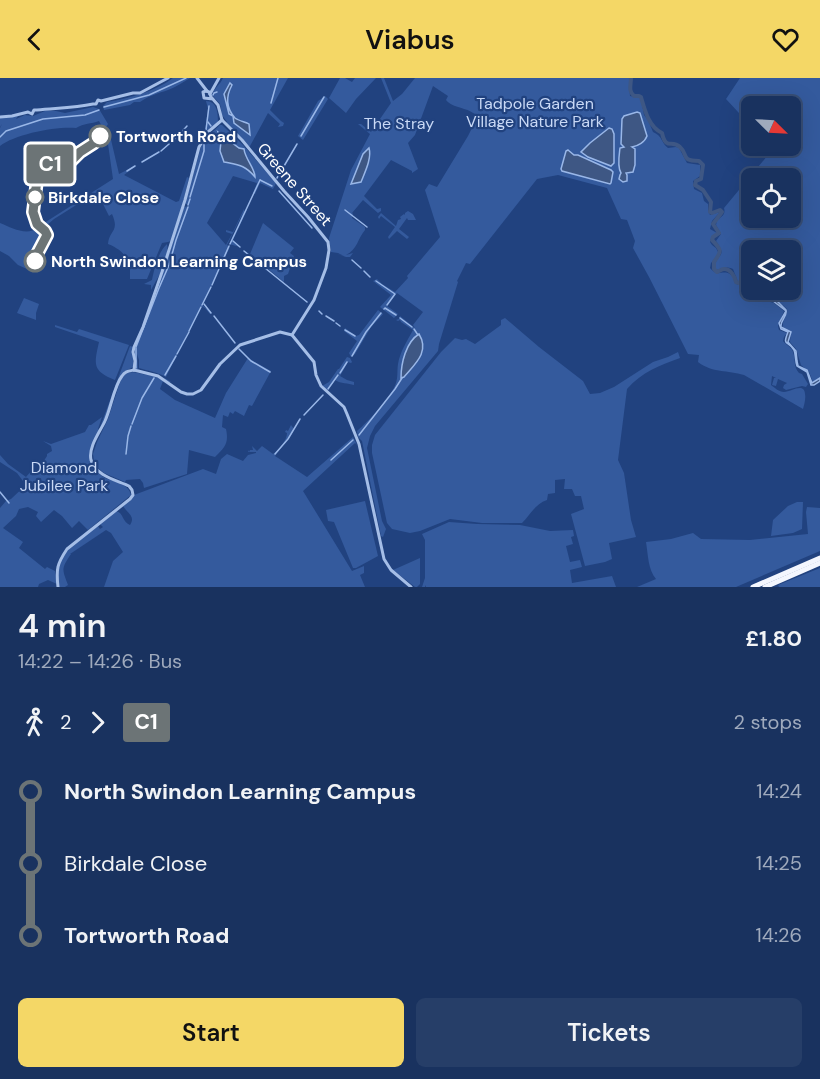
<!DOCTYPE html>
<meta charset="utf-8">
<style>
body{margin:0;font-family:"DM Sans",sans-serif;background:#263e68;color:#f1f3f6;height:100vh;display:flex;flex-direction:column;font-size:22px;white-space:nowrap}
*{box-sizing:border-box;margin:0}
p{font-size:20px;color:#9faabd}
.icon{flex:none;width:33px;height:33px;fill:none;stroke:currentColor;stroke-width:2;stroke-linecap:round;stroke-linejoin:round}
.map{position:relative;height:509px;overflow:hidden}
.details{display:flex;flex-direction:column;background:#19325f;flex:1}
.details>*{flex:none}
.badge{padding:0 12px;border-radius:4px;font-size:21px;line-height:39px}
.needle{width:39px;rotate:114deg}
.tools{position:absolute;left:741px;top:18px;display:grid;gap:12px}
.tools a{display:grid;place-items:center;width:60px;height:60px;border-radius:9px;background:#19325f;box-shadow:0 6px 24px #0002,0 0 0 2px #374d74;font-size:30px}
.map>.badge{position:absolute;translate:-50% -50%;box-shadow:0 0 0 3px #fff}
.legs{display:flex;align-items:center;gap:9px;height:66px;padding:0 18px;font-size:20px}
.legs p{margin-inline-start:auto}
.overview{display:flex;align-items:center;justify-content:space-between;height:102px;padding:0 18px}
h1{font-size:33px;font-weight:600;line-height:45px}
.button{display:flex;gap:12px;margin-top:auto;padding:12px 18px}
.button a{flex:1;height:69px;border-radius:9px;background:#f4d766;color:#111;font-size:24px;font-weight:600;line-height:69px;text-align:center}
.button a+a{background:#263e68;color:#f1f3f6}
ul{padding:0 18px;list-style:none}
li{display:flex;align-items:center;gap:21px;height:72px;font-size:22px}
li i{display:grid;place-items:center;width:9px;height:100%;margin:0 8px;background:currentColor}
li i::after{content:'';width:15px;height:15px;margin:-8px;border:4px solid;border-radius:50%;background:#19325f}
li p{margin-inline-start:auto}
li:first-child i{background:linear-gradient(#0000 50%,currentColor 0)}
li:last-child i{background:linear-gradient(currentColor 50%,#0000 0)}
header{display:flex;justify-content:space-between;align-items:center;height:78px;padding:0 18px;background:#f4d766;color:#111;font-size:27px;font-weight:600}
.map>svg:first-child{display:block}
.green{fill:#345a9d;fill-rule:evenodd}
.water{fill:#3e5784;stroke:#99b7e8;stroke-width:1.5}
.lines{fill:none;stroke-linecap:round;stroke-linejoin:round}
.stream{stroke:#99b7e8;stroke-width:1.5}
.river{stroke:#3e5784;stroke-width:4}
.tertiary{stroke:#a5bee7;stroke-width:3}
.trunk{stroke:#f3f6fe;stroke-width:5}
.line-1-casing{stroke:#fff;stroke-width:14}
.line-1{stroke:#6c7476;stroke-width:9}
.stop-1-dot{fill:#fff;stroke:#6c7476;stroke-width:3}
.labels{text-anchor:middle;stroke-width:4.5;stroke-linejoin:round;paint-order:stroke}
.park-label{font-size:16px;fill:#c9d9f6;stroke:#21427f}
.stop-label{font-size:16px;font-weight:bold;fill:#fff;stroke:#21427f;text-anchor:start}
.street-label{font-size:16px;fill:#fff;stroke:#21427f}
</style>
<header><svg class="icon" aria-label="back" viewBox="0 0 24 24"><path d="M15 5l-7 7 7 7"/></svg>Viabus<svg class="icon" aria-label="heart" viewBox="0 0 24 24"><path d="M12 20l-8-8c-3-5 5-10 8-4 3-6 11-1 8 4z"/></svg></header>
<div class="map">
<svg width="820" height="509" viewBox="0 0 820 509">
<rect width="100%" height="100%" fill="#21427f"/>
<!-- green -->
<g class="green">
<path d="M173 0H190C183 4 176 9 168 12 159 15 148 18 140 24H134L130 27 104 32 103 28 107 24C130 20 154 14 173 0Z"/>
<path d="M223 0H288L270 32 281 43 284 45 283 48 278 49 280 46 268 35 250 68 249 69 226 45 227 44 222 37 220 26 212 17C214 10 220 7 223 0Z"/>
<path d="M340 0H345L352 4 355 0H376L356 21 346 35 329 20Z"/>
<path d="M381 0H384L393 23 402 16 415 0H629L630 18 641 20 644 37 648 42 653 54C663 58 661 65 668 70L676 69 679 70 687 85 700 87V98L693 103 694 111 702 115 704 123 708 126V132L710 137 720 134 712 143 710 151 717 155 712 158 710 164 712 167 716 170 719 176 711 185 710 190C718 199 719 193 728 195L733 198 736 206 751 210 752 212H756L760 221 774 225 784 233 778 248 779 252 787 255 784 259 783 263C786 267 792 269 793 274 796 282 793 288 799 295L802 296 808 306 806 309 802 308 786 312 783 310 784 307 787 305 778 301 776 308 772 307 774 300H776L772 298 771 307C775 310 779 314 784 314 791 314 804 304 805 316 806 321 804 327 803 331L744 297C728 292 712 295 698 284L699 277 688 276 649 199 633 170 635 163 627 142 621 141 607 110 558 97 537 101 470 186 466 185 457 203 458 204 439 266 438 273 375 348 370 358 367 370 382 443 386 451 383 459 381 458 362 363 358 359 357 353C368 344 392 318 396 305 398 299 397 293 398 286 400 274 407 263 413 252L401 244 400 242 398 243 396 242 399 241 400 238 415 250 413 247 423 234 397 215 387 228 398 236 394 240 380 229 391 217 373 203 377 201 382 206 395 214 408 200 407 198 440 159 425 112 429 106 437 109 468 58 478 38C473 35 469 32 464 31 457 28 451 28 446 22L448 18 433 8 415 57 408 65 418 91 412 95V93L391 82 364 118 377 131 381 130V133L378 135 363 122 352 135 353 136 352 140 365 149V152C358 160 357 172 346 177L353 175 350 179H346L335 175 344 178 338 175 331 174 329 160 351 92 370 56 358 46H361L371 54 391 25ZM622 69H631L633 94 624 95 620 70ZM569 73 571 75 611 105 609 106 562 93ZM419 257C429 273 417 282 407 296 404 280 404 267 419 257Z"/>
<path d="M740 0H820V300L813 304 809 294 801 287 796 271 790 264 791 253 783 249C782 242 788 238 787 231 777 221 773 223 762 218V212H790V172H752L751 206 738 204 733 191C727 189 724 189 718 192L716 191 714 188C719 174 727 179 716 163L721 156 716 147 717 142C721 139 726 137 724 130L773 71 771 68H790V28H752L751 48 726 21ZM752 100H790V140H752Z"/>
<path d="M325 18 328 21 303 62 298 58 318 23Z"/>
<path d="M206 23C217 23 218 35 218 44L206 54 205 52 208 31Z"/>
<path d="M93 29 99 31 108 46 104 52 99 43C91 46 84 45 76 50 57 48 15 56 0 68V50L2 46 0 49V40L18 38 16 41 25 37 33 38 45 33H56L65 35Z"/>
<path d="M220 47H222L243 67 276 105 273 111 260 105 255 116 253 115 257 105 233 98 207 145 226 167 232 156 226 154V152L233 154 244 131V134L245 132H247L233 162 240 169 229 166 237 152 243 135 227 167 230 169 202 227 212 235 210 236 205 230 201 228 166 299C157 294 148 293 139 290V282L137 276 138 291C151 296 159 296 171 304H169C158 296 150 297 136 291L135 269H136V266L151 229 170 172 174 173 170 171 184 129 189 128 185 125 201 69 207 57 208 58Z"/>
<path d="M109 53 119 96 137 87 124 97 176 124 179 123 187 99 189 100 183 125 171 163 168 164 162 165 147 201H130V191C127 186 127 182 124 177 121 172 113 168 108 166 109 152 120 154 112 136L109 138 97 114 54 141 46 148 43 149 41 147 113 101 108 66H106L104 58Z"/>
<path d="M408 133 413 136 416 142H408L407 140 399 151 409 159 407 161 397 153 389 161 388 159 395 149 381 138 379 141 378 139 381 135 396 148 398 142 401 141 400 139 404 136 405 137V135Z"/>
<path d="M0 145C12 150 26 158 38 150L43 154 44 160 30 189 27 191 18 187 9 178 0 173Z"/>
<path d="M263 145 294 170 290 175 294 178 288 196 284 198V204L250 176Z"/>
<path d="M167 166C170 182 158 199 151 212V207L144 206 152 202C154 192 158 174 167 166Z"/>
<path d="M24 220 39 226 36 235V242L17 235Z"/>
<path d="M378 232 383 236 371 249 355 276 351 279 349 275 357 263 344 253 345 250 356 258 359 257Z"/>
<path d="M505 240 539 269 583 303 590 316 600 315 614 309 653 284 668 279 678 274 680 280C660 287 642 294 627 311L618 382 624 395 631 442 636 459 609 465 612 481 605 484 585 488 571 436 584 431 581 418H575L572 411H564L565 401 555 402V415L548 416 547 422C535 426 531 436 522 445H482L450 441 420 453 410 455 392 451 387 445 372 375V367L375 357 441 274 455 260 462 262 466 261 475 266 501 247V242Z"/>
<path d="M55 247 77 254 79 251 129 267 115 302C92 293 94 286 99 264L55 249Z"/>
<path d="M130 268 133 269V289L124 294C117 310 112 327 105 343 102 350 90 371 90 377 90 387 97 395 105 400 115 404 129 406 131 417L88 452 79 443 72 450 62 438 54 432 41 444 36 438 38 434 28 429 19 431 16 438 3 450 23 464 19 470 45 491 47 489 55 493 57 506 48 502 39 506 38 509H0V430L6 423 11 421 28 405 23 403 17 395 0 384V377L8 386 26 399 32 392 36 393 38 392 47 378V376L52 373 51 368 43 363 51 366 85 354 89 347H91L102 339 98 351 99 352Z"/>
<path d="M347 279 350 280 352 284 351 285 348 284 340 298 347 302 354 304V307C348 305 341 306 335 302L327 312 322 308 329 304 338 291H339Z"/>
<path d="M248 280 271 293 252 328 249 327 244 338 235 333 233 336 230 334 228 339 223 337 222 349 226 351C229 365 225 369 215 379L189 372 187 396 144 410 143 405 140 401 126 402 125 404 104 395 98 390 94 383 93 376 97 364 108 341 122 298C132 291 137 296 148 297 154 298 158 299 163 303L160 311 175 322 215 340 226 315Z"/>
<path d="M291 347 294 351 291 357 275 378 307 399 353 359 357 367 355 365 303 413 352 493 364 488V495L360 497 365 509H104L113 483 123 474 111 455 106 452 70 476H71C61 491 62 491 68 507L65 509V503V509H59C58 505 57 499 57 494 60 472 82 460 98 448L100 451 103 449 100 446 116 433C124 435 122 444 130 447 136 438 127 435 123 428L130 423 134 417 203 391 216 396 221 381 227 376 243 383 248 377 256 375V374H248V372L249 374 250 372H253L252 368 257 373 262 368 273 376C279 372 287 362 287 355L285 354 286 352 288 353Z"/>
<path d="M365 423 378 478 356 490H353L334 444 328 443 326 432Z"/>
<path d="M797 424H803L802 451 793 455 771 458 773 442 788 428Z"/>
<path d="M807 429 820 430V473L736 509H637L656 501C648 492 648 476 646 464L671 461 693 455 701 461 750 462 808 456 806 434Z"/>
<path d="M449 444 477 446 520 447 550 453 573 452 574 458 571 459 573 466 566 468 570 484 580 482 582 489 570 492 572 505 612 498 616 509H426L425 507V509H422L425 500V462L422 456Z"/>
<path d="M420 480V506L417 509H415L393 492Z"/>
<path d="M820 490V509H779L778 507Z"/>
</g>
<!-- water -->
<g class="water">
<path d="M230 5 232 7C226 18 226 30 235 40 239 43 246 44 249 46L250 57 234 45 233 38 229 36 224 16Z"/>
<path d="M637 34 640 35 647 58C645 64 638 68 632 69L635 71V87L633 94 626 95 627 97V103L623 104 619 101 620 97 621 95C617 89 619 78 620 70L624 69 621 66 622 41 624 38Z"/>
<path d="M609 50 612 51 614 56V85L611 88 588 79 581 74 590 65Z"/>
<path d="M218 54 239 70 244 71C245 81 255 90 255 99 245 87 239 87 224 84L220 73 221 63Z"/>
<path d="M369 70C372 80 365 94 361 104L351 106 363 76Z"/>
<path d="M568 72 574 77H578L611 92 613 94 611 105 610 106 562 93 561 91 566 73Z"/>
<path d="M758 212H761L763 220 776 222 786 232C788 238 780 242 781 249L791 254 788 264 796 273 797 283 798 288 807 292 812 305 820 300V303L814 307H811L807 294 797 288C795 283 796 277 794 272 788 262 782 269 788 254L781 251 779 245 786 233 773 223 760 220Z"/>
<path d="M419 256C430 274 415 286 404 299L401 300C401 285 406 264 419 256Z"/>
</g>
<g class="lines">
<!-- stream -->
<g class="stream">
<path d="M213 17 214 15 217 14"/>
<path d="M271 25 278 0"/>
<path d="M104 29 149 17 186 0"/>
<path d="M208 44 211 48"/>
<path d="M206 52 209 28"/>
<path d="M179 57 187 48"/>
<path d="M301 58 324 19"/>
<path d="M0 59 6 53 43 41 85 37 99 32"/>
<path d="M161 73 177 59"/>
<path d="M142 84 159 74"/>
<path d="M127 93 135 88"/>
<path d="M277 100 297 66"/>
<path d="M260 102 272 108"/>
<path d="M279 113 312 150"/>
<path d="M190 119 204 73V64"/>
<path d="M188 127 190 121"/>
<path d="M345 132 367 149"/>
<path d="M233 163 240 169"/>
<path d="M230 166 260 102"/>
<path d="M244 173 307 224"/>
<path d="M352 182 361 190"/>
<path d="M364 193 370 199"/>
<path d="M376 203 395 216 387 227"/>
<path d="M212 207 229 168"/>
<path d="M204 226 211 235"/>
<path d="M202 227 211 209"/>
<path d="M384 231 385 230 396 237"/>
<path d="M319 233 322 236"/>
<path d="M214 238 235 265"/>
<path d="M326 238 334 243"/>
<path d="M400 240 412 249"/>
<path d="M336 245 340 248"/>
<path d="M414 251 418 257"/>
<path d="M345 252 355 258"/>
<path d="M189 253 201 229"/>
<path d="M136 269 159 210 169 187 176 162 188 129"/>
<path d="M136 270V290"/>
<path d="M239 271 251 283 270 294"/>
<path d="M177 276 189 254"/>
<path d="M352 278 366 254 381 235"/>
<path d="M340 295 347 284"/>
<path d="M165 297 176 278"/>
<path d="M328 311 338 297"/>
<path d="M304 337 323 317"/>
<path d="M132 346 142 320 154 300"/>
<path d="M359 357 395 311 402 300"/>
<path d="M126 376 128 358 131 348"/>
<path d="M275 376 288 361 300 341"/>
<path d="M331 382 353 362"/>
<path d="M0 414 9 425"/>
</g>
<!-- river -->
<path class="river" d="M631 0C631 7 628 13 634 18H639L641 19C645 33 649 49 662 55 666 73 672 61 680 69 689 77 680 83 699 83L703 87 701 101 696 103 695 107 703 112 711 124 710 134 712 135 720 132 722 134 713 146 719 155 713 159 712 162C722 172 722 173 714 184V191L717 194C719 193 722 191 724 191 731 191 735 199 736 204L739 205"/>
<!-- tertiary -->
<g class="tertiary">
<path d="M197 0 207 13"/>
<path d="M210 16 219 0"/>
<path d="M213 21 204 20 203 14 206 13 209 14 211 19 218 27 222 42 242 62 284 113 308 139 328 164 329 172 326 190 314 222 292 257"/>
<path d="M0 39 12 38 28 34 32 36 34 32H37C56 30 74 30 93 26H96L98 22 101 23 133 15H140L168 0"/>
<path d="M134 292 158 298 181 314 187 316H193L201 312 220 286 240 267 280 254 292 257 314 284 316 297 321 308 344 329 347 336 359 366 384 481 391 492 411 509"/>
<path d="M134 292 135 283 133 274 134 269 143 249 162 194 185 122 199 69 208 54 222 42"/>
<path d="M58 509C56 491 57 486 67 471L130 421 133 417 132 412 129 408C116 402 96 398 91 382 88 369 100 354 105 343 111 330 114 308 122 298 125 293 129 293 134 292"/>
</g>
<!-- trunk -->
<g class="trunk">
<path d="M753 509 820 480"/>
<path d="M765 509 820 485"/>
</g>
</g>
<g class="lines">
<!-- line-1 casing -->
<g class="line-1-casing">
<path id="line-1" d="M35 183 37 176 47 157 45 153 37 146 33 134 38 94 44 88 48 86 62 87 69 85 80 74 94 65 100 58"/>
</g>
<!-- line-1 -->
<use href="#line-1" class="line-1"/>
</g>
<!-- markers -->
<g class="stop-1-dot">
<circle cx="100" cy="58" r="10"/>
<circle cx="35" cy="119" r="8"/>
<circle cx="35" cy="183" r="10"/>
</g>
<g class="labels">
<!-- park labels -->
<g class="park-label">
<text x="535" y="31">Tadpole Garden<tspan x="535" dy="18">Village Nature Park</tspan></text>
<text x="399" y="51">The Stray</text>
<text x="64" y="395">Diamond<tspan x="64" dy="18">Jubilee Park</tspan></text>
</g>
<!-- stop labels -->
<g class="stop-label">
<text x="116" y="64">Tortworth Road</text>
<text x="48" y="125">Birkdale Close</text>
<text x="51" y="189">North Swindon Learning Campus</text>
</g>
<!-- street labels -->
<g class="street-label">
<text transform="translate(295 106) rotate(49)" y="6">Greene Street</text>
</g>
</g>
</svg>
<div class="tools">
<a><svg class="needle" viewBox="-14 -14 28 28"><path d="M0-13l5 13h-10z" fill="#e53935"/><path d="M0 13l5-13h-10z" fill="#9faabd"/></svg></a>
<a><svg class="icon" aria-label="locate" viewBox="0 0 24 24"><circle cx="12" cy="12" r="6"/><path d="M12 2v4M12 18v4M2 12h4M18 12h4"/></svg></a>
<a><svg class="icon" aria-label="layers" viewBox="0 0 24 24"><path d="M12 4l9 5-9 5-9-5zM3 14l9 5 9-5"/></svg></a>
</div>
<b class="badge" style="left:50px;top:86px;background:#6c7476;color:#fff">C1</b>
</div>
<section class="details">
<div class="overview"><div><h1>4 min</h1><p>14:22 – 14:26 · Bus</p></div><b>£1.80</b></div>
<div class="legs"><svg class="icon" aria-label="walk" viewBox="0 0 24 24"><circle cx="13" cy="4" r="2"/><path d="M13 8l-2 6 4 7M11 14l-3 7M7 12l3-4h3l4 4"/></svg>2<svg class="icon" aria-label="forward" viewBox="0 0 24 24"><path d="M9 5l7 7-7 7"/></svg><b class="badge" style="background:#6c7476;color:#fff">C1</b><p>2 stops</p></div>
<ul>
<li><i style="color:#6c7476"></i><b>North Swindon Learning Campus</b><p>14:24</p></li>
<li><i style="color:#6c7476"></i><span>Birkdale Close</span><p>14:25</p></li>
<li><i style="color:#6c7476"></i><b>Tortworth Road</b><p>14:26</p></li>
</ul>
<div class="button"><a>Start</a><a>Tickets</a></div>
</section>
